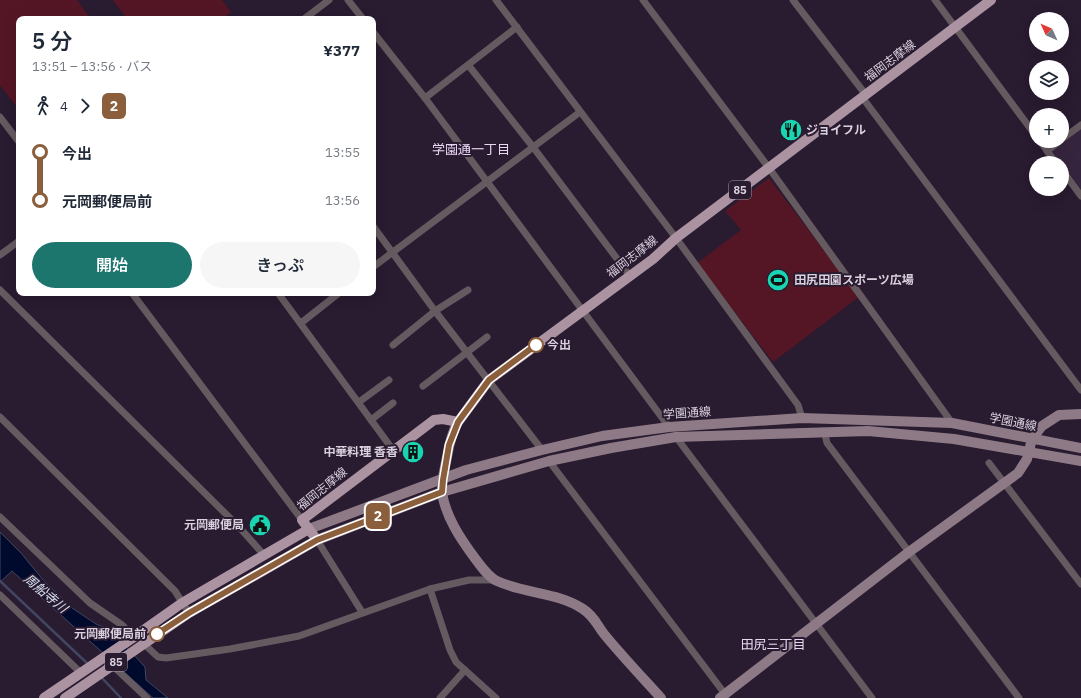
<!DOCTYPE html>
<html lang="ja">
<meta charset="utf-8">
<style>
body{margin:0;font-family:"IBM Plex Sans","Noto Sans JP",sans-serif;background:#f6f6f7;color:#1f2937;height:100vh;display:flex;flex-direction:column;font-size:15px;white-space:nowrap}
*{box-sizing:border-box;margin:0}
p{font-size:13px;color:#747a83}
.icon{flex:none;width:22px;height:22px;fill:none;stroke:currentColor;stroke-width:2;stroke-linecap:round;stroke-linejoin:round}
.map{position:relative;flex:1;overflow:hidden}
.side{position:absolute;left:16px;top:16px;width:360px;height:280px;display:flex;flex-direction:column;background:#fff;border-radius:8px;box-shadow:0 4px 16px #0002}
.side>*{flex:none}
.badge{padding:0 8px;border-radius:6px;font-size:14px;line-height:26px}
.needle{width:26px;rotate:315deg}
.tools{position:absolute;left:1029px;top:12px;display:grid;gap:8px}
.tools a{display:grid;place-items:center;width:40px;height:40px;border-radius:50%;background:#fff;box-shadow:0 4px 16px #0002;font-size:20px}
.map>.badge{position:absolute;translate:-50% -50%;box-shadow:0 0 0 2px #fff}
.legs{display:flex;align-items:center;gap:6px;height:44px;padding:0 16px;font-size:13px}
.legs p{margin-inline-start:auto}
.head{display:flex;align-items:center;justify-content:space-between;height:68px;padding:0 16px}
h1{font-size:22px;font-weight:600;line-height:30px}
.button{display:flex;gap:8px;margin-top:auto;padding:8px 16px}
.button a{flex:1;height:46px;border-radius:24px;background:#1d766e;color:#fff;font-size:16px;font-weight:600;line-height:46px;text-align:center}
.button a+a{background:#f6f6f7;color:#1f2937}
ul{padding:0 16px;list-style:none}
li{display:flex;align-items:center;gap:14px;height:48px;font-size:15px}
li i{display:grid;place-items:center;width:6px;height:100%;margin:0 5px;background:currentColor}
li i::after{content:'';width:10px;height:10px;margin:-5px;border:3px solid;border-radius:50%;background:#fff}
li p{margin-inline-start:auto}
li:first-child i{background:linear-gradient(#0000 50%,currentColor 0)}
li:last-child i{background:linear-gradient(currentColor 50%,#0000 0)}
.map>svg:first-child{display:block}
.built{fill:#36253e}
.green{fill:#541625}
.water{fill:#000a2d;stroke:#414662}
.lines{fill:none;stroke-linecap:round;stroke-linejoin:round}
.stream{stroke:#414662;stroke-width:2.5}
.street{stroke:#665a61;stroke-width:7}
.secondary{stroke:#8e7a86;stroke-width:10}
.primary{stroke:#ac93a2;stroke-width:10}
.line-1-casing{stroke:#fff;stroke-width:9}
.line-1{stroke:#8b5e3c;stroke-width:6}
.stop-1-dot{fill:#fff;stroke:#8b5e3c;stroke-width:2}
.labels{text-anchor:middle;stroke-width:4;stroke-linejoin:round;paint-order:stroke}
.shield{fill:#291b30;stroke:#a59aaa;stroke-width:1}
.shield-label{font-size:11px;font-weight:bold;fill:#dad1df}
.street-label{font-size:12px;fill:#dad1df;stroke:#291b30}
.poi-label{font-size:12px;font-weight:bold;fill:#dad1df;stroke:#291b30;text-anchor:start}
.stop-label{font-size:12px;font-weight:bold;fill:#dad1df;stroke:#291b30;text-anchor:start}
.neighbourhood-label{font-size:13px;fill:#e9d6f3;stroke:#291b30}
.water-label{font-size:13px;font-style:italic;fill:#d8e3f3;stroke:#291b30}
</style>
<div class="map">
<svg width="1081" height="698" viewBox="0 0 1081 698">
<rect width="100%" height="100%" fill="#291b30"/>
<!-- built -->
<path class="built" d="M1081 129V190L1052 151Z"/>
<!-- green -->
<g class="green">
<path d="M0 0H77L91 19H19V110L0 85Z"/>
<path d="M113 0H222L231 12 222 19H127Z"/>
<path d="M769 178 859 297 773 362 697 263 741 230 725 211Z"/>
</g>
<!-- water -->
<path class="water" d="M0 532 21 553 43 580 72 608 96 624 111 630 145 667 146 680 168 698H153L12 571 0 582Z"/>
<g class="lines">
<!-- stream -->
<g class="stream">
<path d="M0 581 89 665"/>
<path d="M101 677 121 698"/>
</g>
<!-- street -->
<g class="street">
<path d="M348 0 363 19"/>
<path d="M496 0 676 238 798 405 802 418"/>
<path d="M643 0 769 168 952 423"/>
<path d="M793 0 866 95"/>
<path d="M935 0 1036 136"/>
<path d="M304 19 329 0"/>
<path d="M373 32 425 98 669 427"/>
<path d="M469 66 533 147 630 276"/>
<path d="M862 97 1081 390"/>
<path d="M425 98 517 27"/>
<path d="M0 117 19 142"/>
<path d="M1062 139 1081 125"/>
<path d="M1040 141 1056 163"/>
<path d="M1047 151 1060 141"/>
<path d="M1062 170 1081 196"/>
<path d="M373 226 435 311 542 450"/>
<path d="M0 255 19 241"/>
<path d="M373 267 580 112"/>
<path d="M0 290 240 528 264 555"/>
<path d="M132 293 302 520"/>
<path d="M278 293 393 450"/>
<path d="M301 323 339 293"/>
<path d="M393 345 435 311 468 290"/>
<path d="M423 386 487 337"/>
<path d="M359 402 389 380"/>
<path d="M0 417 175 591 189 613"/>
<path d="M371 420 393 403"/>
<path d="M824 431 827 443 1019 698"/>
<path d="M676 437 872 698"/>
<path d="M549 461 725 694"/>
<path d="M989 463 1081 584"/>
<path d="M0 517 90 603 122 625 134 637"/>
<path d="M317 540 362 612"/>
<path d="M430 589 450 650 456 662 496 698"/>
<path d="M0 595 81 673"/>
<path d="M143 643 158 657 166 658 230 649 299 636 430 589 469 580H495"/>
<path d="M112 665 147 698"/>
<path d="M440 698 465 670"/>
</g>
<!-- secondary -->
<g class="secondary">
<path d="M458 422C452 432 449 445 447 457 445 468 441 481 442 493 446 517 460 538 474 557 480 565 488 577 497 581 525 594 558 592 583 609 595 617 596 624 604 634 622 656 642 677 661 698"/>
<path d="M309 529 466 470 542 450 602 436 669 427 802 418 952 423 1081 448"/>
<path d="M317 540 442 492 549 461 611 448 676 437 868 431 954 439 1081 461"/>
<path d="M720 698 909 552 1018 473 1027 459 1032 439 1042 426 1059 415 1081 414"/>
</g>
<!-- primary -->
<g class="primary">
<path d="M44 698 134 637 182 603 309 529"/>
<path d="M65 698 189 613 317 540 302 520 434 420 443 419 458 422 489 380 653 259 676 238 991 0"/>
</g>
</g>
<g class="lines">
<!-- line-1 casing -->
<g class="line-1-casing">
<path id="line-1" d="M157 634 189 613 317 540 442 492 443 480 449 445 458 422 489 380 536 345"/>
</g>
<!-- line-1 -->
<use href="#line-1" class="line-1"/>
</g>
<!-- icons -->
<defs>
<g id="restaurant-disc" transform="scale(1.15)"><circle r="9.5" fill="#1ad5b2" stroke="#291b30"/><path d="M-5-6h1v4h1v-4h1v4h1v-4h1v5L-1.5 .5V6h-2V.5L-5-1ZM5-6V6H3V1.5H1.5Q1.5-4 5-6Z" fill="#111"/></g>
<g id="stadium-disc" transform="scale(1.15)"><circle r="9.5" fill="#1ad5b2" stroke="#291b30"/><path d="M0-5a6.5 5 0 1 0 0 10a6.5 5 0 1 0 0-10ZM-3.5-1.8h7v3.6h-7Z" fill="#111"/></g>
<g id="building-disc" transform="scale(1.15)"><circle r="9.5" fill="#1ad5b2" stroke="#291b30"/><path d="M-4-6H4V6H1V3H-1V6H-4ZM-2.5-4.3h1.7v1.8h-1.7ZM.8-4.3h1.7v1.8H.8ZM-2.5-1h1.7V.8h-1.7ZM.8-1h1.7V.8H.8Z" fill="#111"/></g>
<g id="civic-disc" transform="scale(1.15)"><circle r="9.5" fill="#1ad5b2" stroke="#291b30"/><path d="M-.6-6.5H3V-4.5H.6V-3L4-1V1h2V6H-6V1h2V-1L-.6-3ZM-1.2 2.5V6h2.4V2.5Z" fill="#111"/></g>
</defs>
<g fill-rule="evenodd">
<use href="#restaurant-disc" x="791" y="130"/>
<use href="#stadium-disc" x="778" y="280"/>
<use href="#building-disc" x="413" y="452"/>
<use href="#civic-disc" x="260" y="525"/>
</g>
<!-- markers -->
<g class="stop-1-dot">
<circle cx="536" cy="345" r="7"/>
<circle cx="157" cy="634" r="7"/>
</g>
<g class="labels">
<!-- shield labels -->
<g class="shield">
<rect x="729" y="181" width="22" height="18" rx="3"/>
<rect x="105" y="653" width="22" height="18" rx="3"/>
</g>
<g class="shield-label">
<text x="740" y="194">85</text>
<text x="116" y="666">85</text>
</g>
<!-- street labels -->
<g class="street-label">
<text transform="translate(890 61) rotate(-37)" y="4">福岡志摩線</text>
<text transform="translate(632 257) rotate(-38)" y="4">福岡志摩線</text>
<text transform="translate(687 413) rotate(-4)" y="4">学園通線</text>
<text transform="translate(1013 422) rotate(11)" y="4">学園通線</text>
<text transform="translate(322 489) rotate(-39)" y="4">福岡志摩線</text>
</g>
<!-- poi labels -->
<g class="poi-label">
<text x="806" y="134">ジョイフル</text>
<text x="794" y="284">田尻田園スポーツ広場</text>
<text x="398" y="456" text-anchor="end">中華料理 香香</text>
<text x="244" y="529" text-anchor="end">元岡郵便局</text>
</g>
<!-- stop labels -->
<g class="stop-label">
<text x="547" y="349">今出</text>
<text x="146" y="638" text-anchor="end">元岡郵便局前</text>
</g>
<!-- neighbourhood labels -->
<g class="neighbourhood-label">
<text x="471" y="154">学園通一丁目</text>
<text x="773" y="649">田尻三丁目</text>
</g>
<!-- water labels -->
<g class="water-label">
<text transform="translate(46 593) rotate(40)" y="5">周船寺川</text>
</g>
</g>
</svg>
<div class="tools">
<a><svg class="needle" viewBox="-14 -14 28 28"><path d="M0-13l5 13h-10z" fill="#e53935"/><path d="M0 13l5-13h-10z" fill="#747a83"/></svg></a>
<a><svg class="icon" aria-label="layers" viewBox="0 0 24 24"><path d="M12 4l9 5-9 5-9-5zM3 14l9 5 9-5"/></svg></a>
<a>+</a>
<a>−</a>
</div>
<b class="badge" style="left:378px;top:516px;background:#8b5e3c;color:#fff">2</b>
<section class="side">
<div class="head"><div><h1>5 分</h1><p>13:51 – 13:56 · バス</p></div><b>¥377</b></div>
<div class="legs"><svg class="icon" aria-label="walk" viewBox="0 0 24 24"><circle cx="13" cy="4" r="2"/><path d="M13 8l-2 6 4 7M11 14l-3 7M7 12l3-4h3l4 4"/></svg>4<svg class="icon" aria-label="forward" viewBox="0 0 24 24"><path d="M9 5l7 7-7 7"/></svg><b class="badge" style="background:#8b5e3c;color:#fff">2</b></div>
<ul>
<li><i style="color:#8b5e3c"></i><b>今出</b><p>13:55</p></li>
<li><i style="color:#8b5e3c"></i><b>元岡郵便局前</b><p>13:56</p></li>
</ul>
<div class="button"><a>開始</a><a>きっぷ</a></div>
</section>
</div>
